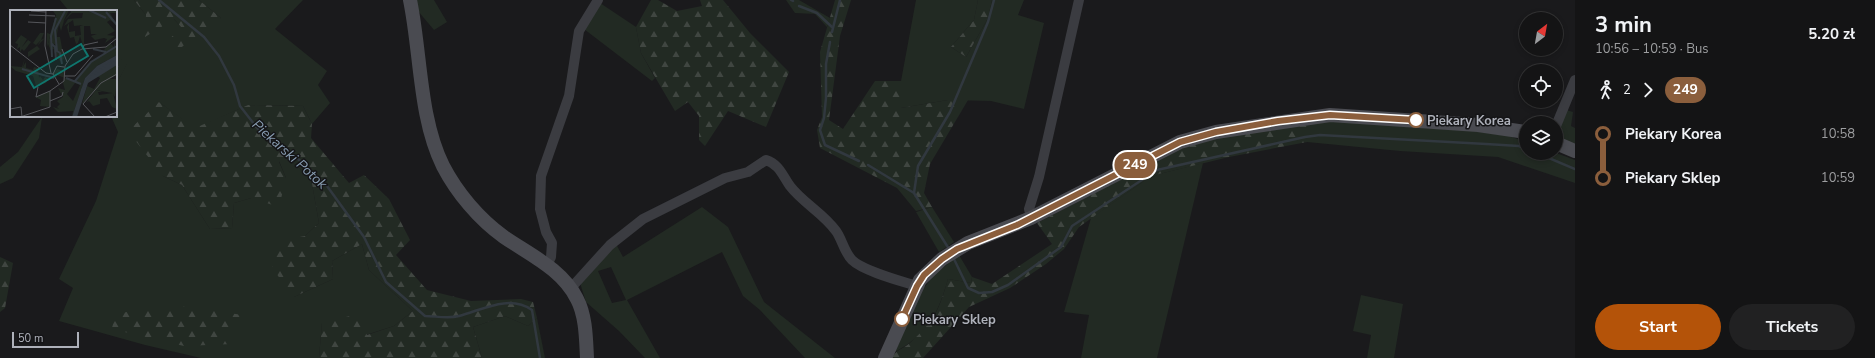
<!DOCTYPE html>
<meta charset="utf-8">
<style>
body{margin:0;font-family:"Nunito Sans",sans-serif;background:#212122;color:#f1f3f6;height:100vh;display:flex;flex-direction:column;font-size:15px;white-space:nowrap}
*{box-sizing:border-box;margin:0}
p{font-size:13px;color:#9d9ea0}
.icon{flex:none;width:22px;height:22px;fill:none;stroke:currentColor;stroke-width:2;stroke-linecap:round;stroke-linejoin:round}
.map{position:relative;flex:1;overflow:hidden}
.side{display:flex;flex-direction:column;background:#141415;width:300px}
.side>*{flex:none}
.badge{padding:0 8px;border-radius:13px;font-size:14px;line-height:26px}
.needle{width:26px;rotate:31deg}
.tools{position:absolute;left:1519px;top:12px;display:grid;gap:8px}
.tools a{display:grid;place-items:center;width:44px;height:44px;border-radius:50%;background:#141415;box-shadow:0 2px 6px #0003,0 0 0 1px #333334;font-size:20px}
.scale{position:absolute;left:12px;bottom:10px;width:67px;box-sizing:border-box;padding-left:4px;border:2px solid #aeb1ba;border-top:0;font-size:11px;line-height:14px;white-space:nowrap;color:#aeb1ba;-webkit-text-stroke:3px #151517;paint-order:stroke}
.map>.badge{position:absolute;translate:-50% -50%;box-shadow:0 0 0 2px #fff}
.legs{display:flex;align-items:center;gap:6px;height:44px;padding:0 20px;font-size:13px}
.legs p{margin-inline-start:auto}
.headline{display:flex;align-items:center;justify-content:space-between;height:68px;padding:0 20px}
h1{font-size:22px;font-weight:700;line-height:30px}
.cta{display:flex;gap:8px;margin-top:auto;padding:8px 20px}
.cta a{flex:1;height:46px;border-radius:24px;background:#b45309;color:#fff;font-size:16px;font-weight:700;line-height:46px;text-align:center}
.cta a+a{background:#212122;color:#f1f3f6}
ul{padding:0 20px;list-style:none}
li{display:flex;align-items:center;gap:14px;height:44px;font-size:15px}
li i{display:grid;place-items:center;width:6px;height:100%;margin:0 5px;background:currentColor}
li i::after{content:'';width:10px;height:10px;margin:-5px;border:3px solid;border-radius:50%;background:#141415}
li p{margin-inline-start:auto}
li:first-child i{background:linear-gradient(#0000 50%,currentColor 0)}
li:last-child i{background:linear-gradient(currentColor 50%,#0000 0)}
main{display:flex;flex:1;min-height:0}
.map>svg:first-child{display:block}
.grass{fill:#222a23;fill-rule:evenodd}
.forest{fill:url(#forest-firs)}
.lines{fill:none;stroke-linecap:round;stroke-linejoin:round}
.stream{stroke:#31383f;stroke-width:2.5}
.street{stroke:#3b3c41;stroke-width:10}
.secondary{stroke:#4a4b51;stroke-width:14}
.line-1-casing{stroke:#fff;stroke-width:9}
.line-1{stroke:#8b5e3c;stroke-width:6}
.stop-1-dot{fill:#fff;stroke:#8b5e3c;stroke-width:2}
.labels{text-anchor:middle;stroke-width:3;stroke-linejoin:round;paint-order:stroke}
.stop-label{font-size:13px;font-weight:bold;fill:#aeb1ba;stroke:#151517;text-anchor:start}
.water-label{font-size:14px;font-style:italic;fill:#889db2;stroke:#151517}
.inset-river{fill:none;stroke:#31383f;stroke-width:2}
.inset-road{fill:none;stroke:#55565b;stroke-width:1}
.view{fill:#0f766e;fill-opacity:0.15;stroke:#0f766e;stroke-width:2}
.inset-edge{fill:none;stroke:#aeb1ba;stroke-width:2}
</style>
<main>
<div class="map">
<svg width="1575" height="358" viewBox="0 0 1575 358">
<defs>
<pattern id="forest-firs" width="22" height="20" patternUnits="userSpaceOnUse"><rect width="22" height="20" fill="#222a23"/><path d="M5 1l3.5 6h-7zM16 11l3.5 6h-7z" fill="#404641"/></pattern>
</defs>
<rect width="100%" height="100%" fill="#1a1a1c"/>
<!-- grass -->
<g class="grass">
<path d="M60 0H134L146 15 174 19 181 27 221 18 199 0H303L275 29 327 71 318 85 330 103 312 124 303 106 248 105 195 129 159 102 163 176 182 185 210 229 232 228 234 203 251 198 286 178 279 161 285 156 311 178 319 223 305 236 294 297 333 279 332 261 362 244 369 270 413 311 394 326 366 335 322 323 319 358H201L145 345 59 321 73 288 59 279 96 201 118 132 111 116H116V85L127 63 116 57V11H69Z"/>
<path d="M415 0H434L447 22 434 30 418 11Z"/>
<path d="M786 0H799L830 18 827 27 815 14 795 13Z"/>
<path d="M916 0H978L974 20 951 47 966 57 988 18 992 0H1024L1018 15 1044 23 1024 109 991 101 948 100 901 108V81Z"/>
<path d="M600 3 636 27 641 53 655 78 652 81 584 29Z"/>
<path d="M1566 110 1573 112 1571 126 1575 128V144L1556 137V132Z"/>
<path d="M42 117 39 138 13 178 0 184V167L18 152Z"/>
<path d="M1335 119 1405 124 1407 127 1436 129V126L1509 136 1526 142V153H1556L1575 160V183L1498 157 1400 151 1307 142V122Z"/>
<path d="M1203 163 1157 358H1081L1089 315 1064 312 1091 218 1144 181 1159 174Z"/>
<path d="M702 207 728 227 764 302 835 358H805L760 310 743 296 722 252 627 300 660 358H645L619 331 586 302 580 283 616 244 623 257ZM611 267 626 300 612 303 598 271Z"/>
<path d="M932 207 954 242 939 252 916 212Z"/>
<path d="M959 255 972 277 971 283 948 279C938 314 928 334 895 352L923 289 935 274Z"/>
<path d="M1361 295 1403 304 1394 358H1367L1371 335 1353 331Z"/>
<path d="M505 316 528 326 537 318 545 358H482L473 327Z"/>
</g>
<!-- forest -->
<g class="forest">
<path d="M134 0H199L221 18 175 52 167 42 181 27 174 19 145 37 146 15Z"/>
<path d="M651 0H658L677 11 702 6 700 0H723L750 33 789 72 766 127 728 111 705 146 699 140V116L688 102 675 111 641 53 636 27Z"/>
<path d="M835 0H851L840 36 829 120 843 129 875 81H901V108L948 100H968L930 164 924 193 932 207 916 211 897 188 820 148 817 130 822 117 820 52Z"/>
<path d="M978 0H992L988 18 966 57 951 47 974 20Z"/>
<path d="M116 57 128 62 116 85Z"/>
<path d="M159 102 195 128 248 105 303 106 312 124 311 138 349 183 364 175 389 199 410 240 396 255 427 290 471 301 521 299 533 302 537 318 528 326 505 316 473 327 482 358H319L322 323 354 315 367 335 394 326 413 311 369 270 362 244 332 261 333 279 294 297 272 268 274 242 305 236 319 223 311 178 285 156 279 162 286 178 279 207 251 198 234 203 232 228 210 229 182 185 163 176 128 131Z"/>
<path d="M1307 122V142L1229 157 1159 174 1144 181 1079 227 1064 249 1046 264 1010 288 969 307 923 358H892C896 349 904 349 911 342 935 320 939 310 948 279L971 283 972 277 992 284 1052 244 1037 223 1185 146 1262 128Z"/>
<path d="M0 257 13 263 5 308 0 312Z"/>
<path d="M186 306 242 315 228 331 232 344 184 346 112 329 114 315 143 308 161 314Z"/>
</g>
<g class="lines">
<!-- stream -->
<g class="stream">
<path d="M159 0 204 37 219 56 234 85 240 106 258 129 297 158 327 186 364 237 386 282 425 316C435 316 448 319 459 316 482 310 509 294 532 310L540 358"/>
<path d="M791 0 793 1"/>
<path d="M799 6 817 13 832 27"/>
<path d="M832 32 840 0"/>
<path d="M830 42 826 64V98L824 118 820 130 825 145 859 161"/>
<path d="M1537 153 1575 169"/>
<path d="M868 165 914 193 949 249"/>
<path d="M914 193 918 166 950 112 988 22 994 0"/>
<path d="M953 257 968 288 979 293 992 292 1008 285 1061 247 1072 226 1157 170 1305 137 1320 135 1486 144 1519 146 1526 149"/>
</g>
<!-- street -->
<g class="street">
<path d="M1556 126 1575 80"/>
<path d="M1031 218 1029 209 1039 177 1079 0"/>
<path d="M547 265 551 257 552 243 546 232 540 209 541 176 569 96 579 31 598 0"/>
<path d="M571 288 610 245 643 219 725 178 748 172 766 160C780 165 782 175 790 186 803 203 823 213 836 231 842 239 844 252 852 260 863 271 901 281 917 286"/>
</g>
<!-- secondary -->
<g class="secondary">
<path d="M410 0C421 53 419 118 443 166 457 193 479 219 504 237 530 255 562 269 577 299 586 316 586 339 587 358"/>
<path d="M1556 143 1575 151"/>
<path d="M885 358 920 280 942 259 968 243 1031 218 1180 142 1216 132 1330 115 1478 125 1526 132"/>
</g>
</g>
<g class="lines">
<!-- line-1 casing -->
<g class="line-1-casing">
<path id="line-1" d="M902 319 917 286 924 275 942 259 957 249 1017 225 1180 142 1216 132 1278 121 1330 115 1416 120"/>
</g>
<!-- line-1 -->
<use href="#line-1" class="line-1"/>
</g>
<!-- markers -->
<g class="stop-1-dot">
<circle cx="1416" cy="120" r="7"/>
<circle cx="902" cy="319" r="7"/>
</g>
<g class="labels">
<!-- stop labels -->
<g class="stop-label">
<text x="1427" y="125">Piekary Korea</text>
<text x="913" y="324">Piekary Sklep</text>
</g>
<!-- water labels -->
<g class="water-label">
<text transform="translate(290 154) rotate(42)" y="5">Piekarski Potok</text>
</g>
</g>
<!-- overview -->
<g transform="translate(10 10)">
<rect width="107" height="107" fill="#1a1a1c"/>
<path d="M36 0H59L53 12 61 2 60 0H107V3H100L107 15 100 10 97 12 105 21 97 25 105 26 95 33 97 29 94 28 85 30 81 26 87 24H81L80 16H74V35H79L73 36 70 26 68 33 66 34 64 27 60 28 57 17 59 13V22L65 21V26L71 25 70 16 73 15 64 16 63 10 54 16 58 9 72 8 73 3H62L54 11 51 21 49 14 47 24V27H50L54 49 50 51 44 42 45 34H43L44 39 41 40 45 50 38 34 40 25 41 34 42 21 47 18 48 13H44L46 5 43 1ZM30 23H34L31 30 35 28 27 36 30 39 18 47V42L27 36 31 30 26 35 23 33ZM11 25 17 29 12 37 18 30 21 32 14 41 12 39 10 42V37L7 39 8 34 5 33ZM104 30 107 45 87 56 75 68 62 107 63 101 48 102 43 97 49 99 47 97 50 94 47 91 53 87 48 78 55 80 53 73 56 71 53 73 55 68 47 65 46 68 43 64 47 59 54 61 55 68 65 72 81 52 95 43 91 41 96 42 94 40 100 33 104 37ZM65 73 70 75 63 91 57 84ZM15 48 13 57 16 52V58L23 60 24 57 28 58 29 68 30 66 33 70 35 67 38 68 36 73 26 76 23 66 6 61 0 56 12 57ZM107 55V65L100 69H107L105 87 102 83 86 80 72 94 77 76 84 79 90 68 87 66Z" fill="#222a23" fill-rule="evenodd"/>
<path d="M46 5 47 7 44 12 48 13 47 19 42 21V30L40 34 41 30 40 26 37 37V23L40 24ZM86 80 93 82H88L89 85 103 83 107 99 102 97 97 88 90 89V94L83 96 79 91 76 93Z" fill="#222a23"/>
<path d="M40 81V97L30 96 31 90 25 87Z" fill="#222a23"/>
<path d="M107 45V55L78 73 67 107H62L75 68 87 56Z" fill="#31383f"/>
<path class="inset-river" d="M79 0 96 8M96 2 107 15M41 33 45 37 46 50M83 39 96 42M42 47 41 26 46 8M52 54 50 43 47 41 45 20 55 1M12 59 44 68M56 68 71 74M65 71 81 52 107 36M70 94 72 80 79 68 107 48"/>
<path class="inset-road" d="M36 0 35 36 41 63M21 1 36 2M19 5 45 6M18 12 36 13M0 35 36 63 43 64 49 74M52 39 57 52M73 39 74 35 88 32M43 64 47 56 54 57M55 66H65L83 45M28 77 26 87 40 81M40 91 52 86 53 82M0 99 11 97 12 107M10 107 40 97V81L54 71 55 56 63 44 72 39 96 37 107 28M85 107 73 94 91 73 107 64M95 107 107 102"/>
<path class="view" d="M71 34 78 46 24 78 17 66Z"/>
<rect width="107" height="107" class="inset-edge"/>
</g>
</svg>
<div class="tools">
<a><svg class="needle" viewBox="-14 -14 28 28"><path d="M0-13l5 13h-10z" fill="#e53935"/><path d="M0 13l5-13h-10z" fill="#9d9ea0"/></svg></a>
<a><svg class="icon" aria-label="locate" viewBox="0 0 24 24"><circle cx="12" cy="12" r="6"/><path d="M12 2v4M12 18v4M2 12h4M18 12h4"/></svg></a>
<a><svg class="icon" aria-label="layers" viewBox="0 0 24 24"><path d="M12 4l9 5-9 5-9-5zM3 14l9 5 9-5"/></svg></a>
</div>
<div class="scale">50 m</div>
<b class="badge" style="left:1135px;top:165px;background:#8b5e3c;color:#fff">249</b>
</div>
<section class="side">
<div class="headline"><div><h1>3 min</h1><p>10:56 – 10:59 · Bus</p></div><b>5.20 zł</b></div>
<div class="legs"><svg class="icon" aria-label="walk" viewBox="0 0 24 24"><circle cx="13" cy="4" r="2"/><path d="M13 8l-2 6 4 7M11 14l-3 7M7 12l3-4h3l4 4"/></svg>2<svg class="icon" aria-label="forward" viewBox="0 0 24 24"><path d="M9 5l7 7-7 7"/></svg><b class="badge" style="background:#8b5e3c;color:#fff">249</b></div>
<ul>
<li><i style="color:#8b5e3c"></i><b>Piekary Korea</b><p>10:58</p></li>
<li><i style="color:#8b5e3c"></i><b>Piekary Sklep</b><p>10:59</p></li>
</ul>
<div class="cta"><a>Start</a><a>Tickets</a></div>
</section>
</main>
